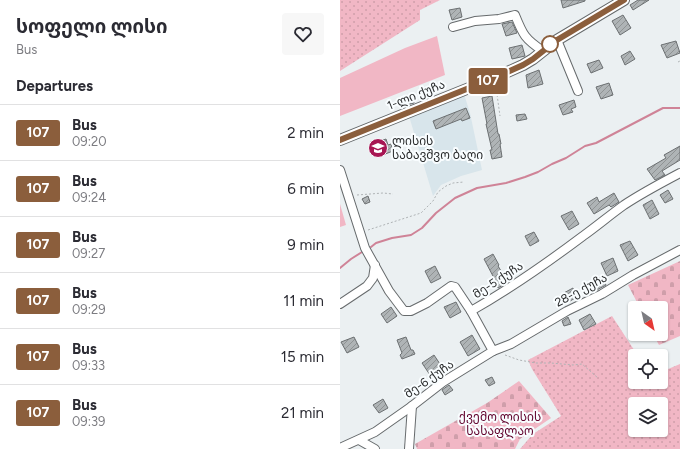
<!DOCTYPE html>
<meta charset="utf-8">
<style>
body{margin:0;font-family:Figtree,"Noto Sans Georgian",sans-serif;background:#f7f7f7;color:#2b2b33;height:100vh;display:flex;flex-direction:column;font-size:15px;white-space:nowrap}
*{box-sizing:border-box;margin:0}
p{font-size:13px;color:#7c7c81}
.icon{flex:none;width:22px;height:22px;fill:none;stroke:currentColor;stroke-width:2;stroke-linecap:round;stroke-linejoin:round}
.map{position:relative;flex:1;overflow:hidden}
.drawer{display:flex;flex-direction:column;background:#fff;width:340px}
.drawer>*{flex:none}
.badge{padding:0 8px;border-radius:3px;font-size:14px;line-height:26px}
.needle{width:26px;rotate:146deg}
.controls{position:absolute;left:288px;top:301px;display:grid;gap:8px}
.controls a{display:grid;place-items:center;width:40px;height:40px;border-radius:4px;background:#fff;box-shadow:0 1px 3px #0004;font-size:20px}
.map>.badge{position:absolute;translate:-50% -50%;box-shadow:0 0 0 2px #fff}
h2{padding:0 16px;font-size:15px;line-height:36px}
.round{display:grid;place-items:center;flex:none;width:42px;height:42px;border-radius:4px;background:#f7f7f7}
.summary{display:flex;align-items:center;justify-content:space-between;height:68px;padding:0 16px}
h1{font-size:19px;font-weight:700;line-height:30px}
ul{padding:0;list-style:none}
li{display:flex;align-items:center;gap:12px;height:56px;padding:0 16px;border-top:1px solid #e1e1e2}
li div{flex:1}
li b{display:block;font-size:15px}
li em{font-style:normal}
li .badge{min-width:44px;font-weight:700;text-align:center}
main{display:flex;flex:1;min-height:0}
.map>svg:first-child{display:block}
.built{fill:#d8e5eb}
.grass{fill:url(#grass-dots);fill-rule:evenodd}
.cemetery{fill:url(#cemetery-stones)}
.park{fill:#f1b7c5}
.lines{fill:none;stroke-linecap:round;stroke-linejoin:round}
.stream{stroke:#cf8397;stroke-width:2}
.building{fill:url(#building-hatch);stroke:#6c7072}
.minor-casing{stroke:#666a6c;stroke-width:10}
.major-casing{stroke:#666a6c;stroke-width:12}
.path{stroke:#afb3b5;stroke-width:1;stroke-dasharray:2 2;stroke-linecap:butt}
.minor{stroke:#fff;stroke-width:8}
.major{stroke:#fff;stroke-width:10}
.line-casing{stroke:#fff;stroke-width:9}
.line{stroke:#8b5e3c;stroke-width:6}
.stop-dot{fill:#fff;stroke:#8b5e3c;stroke-width:2}
.labels{text-anchor:middle;stroke-width:4;stroke-linejoin:round;paint-order:stroke}
.street-label{font-size:12px;fill:#2a2c2d;stroke:#f9fdff}
.poi-label{font-size:12px;fill:#2a2c2d;stroke:#f9fdff;text-anchor:start}
.park-label{font-size:12px;fill:#60002b;stroke:#f9fdff}
</style>
<main>
<section class="drawer">
<div class="summary"><div><h1>სოფელი ლისი</h1><p>Bus</p></div><a class="round"><svg class="icon" aria-label="heart" viewBox="0 0 24 24"><path d="M12 20l-8-8c-3-5 5-10 8-4 3-6 11-1 8 4z"/></svg></a></div>
<h2>Departures</h2>
<ul>
<li><span class="badge" style="background:#8b5e3c;color:#fff">107</span><div><b>Bus</b><p>09:20</p></div><em>2 min</em></li>
<li><span class="badge" style="background:#8b5e3c;color:#fff">107</span><div><b>Bus</b><p>09:24</p></div><em>6 min</em></li>
<li><span class="badge" style="background:#8b5e3c;color:#fff">107</span><div><b>Bus</b><p>09:27</p></div><em>9 min</em></li>
<li><span class="badge" style="background:#8b5e3c;color:#fff">107</span><div><b>Bus</b><p>09:29</p></div><em>11 min</em></li>
<li><span class="badge" style="background:#8b5e3c;color:#fff">107</span><div><b>Bus</b><p>09:33</p></div><em>15 min</em></li>
<li><span class="badge" style="background:#8b5e3c;color:#fff">107</span><div><b>Bus</b><p>09:39</p></div><em>21 min</em></li>
</ul>
</section>
<div class="map">
<svg width="340" height="449" viewBox="0 0 340 449">
<defs>
<pattern id="grass-dots" width="8" height="8" patternUnits="userSpaceOnUse"><rect width="8" height="8" fill="#f1b7c5"/><path d="M2 2h.1M6 6h.1" fill="none" stroke="#cf9eaa" stroke-width="1.8" stroke-linecap="round"/></pattern>
<pattern id="cemetery-stones" width="16" height="16" patternUnits="userSpaceOnUse"><rect width="16" height="16" fill="#f1b7c5"/><path d="M2 7V4a2 2 0 0 1 4 0v3zM10 15v-3a2 2 0 0 1 4 0v3z" fill="#cf9eaa"/></pattern>
<pattern id="building-hatch" width="6" height="6" patternUnits="userSpaceOnUse"><rect width="6" height="6" fill="#afb4b6"/><path d="M-1 1l2-2M0 6l6-6M5 7l2-2" fill="none" stroke="#8f9394"/></pattern>
</defs>
<rect width="100%" height="100%" fill="#ebf0f2"/>
<!-- built -->
<path class="built" d="M124 94 130 113 142 170 121 176 101 185 93 196 69 116Z"/>
<!-- grass -->
<g class="grass">
<path d="M0 0H100L80 10V20L0 71Z"/>
<path d="M272 316 298 356H295V382H321V372L340 364V449H180L193 434 221 416 192 369 188 360ZM295 404H321V430H295Z"/>
</g>
<!-- cemetery -->
<g class="cemetery">
<path d="M340 261V336L319 345 313 334H321V308H300L288 285Z"/>
<path d="M179 381 211 418 180 439 175 449H77L75 444 147 403Z"/>
</g>
<!-- park -->
<g class="park">
<path d="M97 36 105 75 0 116V78L65 48Z"/>
<path d="M0 204 6 225 0 227Z"/>
</g>
<g class="lines">
<!-- stream -->
<g class="stream">
<path d="M31 247 36 243 52 238 71 235 82 228 96 213 115 198 137 188 166 183 185 177 198 172 212 164 226 158 245 146 256 143 323 108H340"/>
<path d="M0 268 11 259 22 252"/>
</g>
</g>
<!-- building -->
<g class="building">
<path d="M221 0H245V1L223 8Z"/>
<path d="M298 0H309L293 10 290 5Z"/>
<path d="M120 8 122 17 112 20 109 10Z"/>
<path d="M283 15 291 28 280 35 272 21Z"/>
<path d="M172 22 177 33 166 36 162 24Z"/>
<path d="M336 41 340 53 327 58 321 45Z"/>
<path d="M182 45 185 56 172 59 169 48Z"/>
<path d="M290 51 295 59 285 65 281 56Z"/>
<path d="M259 60 263 68 251 73 247 64Z"/>
<path d="M199 70 203 84 188 88 186 75Z"/>
<path d="M269 83 273 95 261 99 256 87Z"/>
<path d="M72 96 74 103 67 105 64 98Z"/>
<path d="M152 96 158 134H159L161 144H160L162 157 152 159 150 150H152L146 124H147L142 98Z"/>
<path d="M234 100 236 107 231 109 233 112 223 115 219 105Z"/>
<path d="M126 108 130 118 122 121 121 119 96 129 93 121Z"/>
<path d="M185 114 187 119 177 121 176 115Z"/>
<path d="M46 139 48 145 51 144 53 151 40 156 36 146 39 145 38 142Z"/>
<path d="M340 146V160L322 171 325 175 315 180 307 169 326 158 324 155Z"/>
<path d="M328 190 333 199 325 203 320 195Z"/>
<path d="M274 193 279 202 271 207 269 205 254 214 247 203 257 197 259 202Z"/>
<path d="M28 196 30 202 25 204 22 199Z"/>
<path d="M312 200 319 214 310 219 303 205Z"/>
<path d="M232 211 239 224 229 230 221 216Z"/>
<path d="M194 232 199 241 190 246 185 236Z"/>
<path d="M290 241 298 255 288 261 280 245Z"/>
<path d="M153 254 159 265 158 266 168 282 158 288 152 279 154 278 144 259Z"/>
<path d="M273 258 278 271 267 276 261 263Z"/>
<path d="M95 266 101 278 91 283 85 271Z"/>
<path d="M262 277 266 285 255 291 249 283Z"/>
<path d="M233 288 237 297 225 304 220 295Z"/>
<path d="M116 302 121 312 110 318 104 307Z"/>
<path d="M51 307 57 316 47 323 41 314Z"/>
<path d="M250 314 256 324 244 330 239 320Z"/>
<path d="M228 317 231 324 224 326 222 321Z"/>
<path d="M132 335 140 349 128 356 120 342Z"/>
<path d="M14 337 19 347 7 353 1 342Z"/>
<path d="M66 337 71 350H73L75 354 62 359 60 355 62 353 57 340Z"/>
<path d="M94 355 102 367 90 375 82 363Z"/>
<path d="M152 377 155 383 149 386 145 380Z"/>
<path d="M109 385 113 390 105 395 102 390Z"/>
<path d="M43 399 48 408 39 413 33 405Z"/>
</g>
<g class="lines">
<!-- minor casing -->
<g class="minor-casing">
<g id="minor">
<path d="M113 27 135 21 159 19 175 15C183 35 185 39 203 51"/>
<path d="M217 40 238 91"/>
<path d="M0 170 25 248 49 291 64 311H71L87 303 111 286 115 287 131 311C170 289 207 263 243 236 257 226 270 215 284 205 302 193 321 183 340 173"/>
<path d="M0 304 27 286 33 278 35 265"/>
<path d="M153 351 171 344 227 311 262 294 293 275 340 250"/>
<path d="M19 440 35 449"/>
<path d="M0 448 35 432 72 406 103 382 153 351 131 311"/>
<path d="M69 449 72 406"/>
</g>
</g>
<!-- major casing -->
<g class="major-casing">
<path id="major" d="M0 140 154 78 183 65 193 59 217 40 284 0"/>
</g>
<!-- path -->
<g class="path">
<path d="M338 62 340 61"/>
<path d="M156 87 160 116"/>
<path d="M17 195 43 193 53 194"/>
<path d="M28 230 81 213 93 201 98 192 106 186 113 183 124 182"/>
<path d="M165 355 179 360 196 363H211L233 365 242 364 258 378"/>
</g>
<!-- minor -->
<use href="#minor" class="minor"/>
<!-- major -->
<use href="#major" class="major"/>
</g>
<g class="lines">
<!-- line casing -->
<g class="line-casing">
<path id="line" d="M0 140 154 78 183 65 193 59 217 40 284 0"/>
</g>
<!-- line -->
<use href="#line" class="line"/>
</g>
<!-- icons -->
<defs>
<g id="school-disc" transform="scale(1)"><circle r="9.5" fill="#a71653" stroke="#f9fdff"/><path d="M0-5L7-2L0 1L-7-2ZM-4 1L0 2.5L4 1V4Q0 6-4 4Z" fill="#fff"/></g>
</defs>
<g fill-rule="evenodd">
<use href="#school-disc" x="38" y="148"/>
</g>
<!-- markers -->
<circle class="stop-dot" cx="210" cy="44" r="8"/>
<g class="labels">
<!-- street labels -->
<g class="street-label">
<text transform="translate(76 95) rotate(-22)" y="4">1-ლი ქუჩა</text>
<text transform="translate(158 280) rotate(-33)" y="4">მე-5 ქუჩა</text>
<text transform="translate(241 290) rotate(-28)" y="4">28-ე ქუჩა</text>
<text transform="translate(89 379) rotate(-35)" y="4">მე-6 ქუჩა</text>
</g>
<!-- poi labels -->
<g class="poi-label">
<text x="52" y="145">ლისის<tspan x="52" dy="14">საბავშვო ბაღი</tspan></text>
</g>
<!-- park labels -->
<g class="park-label">
<text x="160" y="421">ქვემო ლისის<tspan x="160" dy="14">სასაფლაო</tspan></text>
</g>
</g>
</svg>
<div class="controls">
<a><svg class="needle" viewBox="-14 -14 28 28"><path d="M0-13l5 13h-10z" fill="#e53935"/><path d="M0 13l5-13h-10z" fill="#7c7c81"/></svg></a>
<a><svg class="icon" aria-label="locate" viewBox="0 0 24 24"><circle cx="12" cy="12" r="6"/><path d="M12 2v4M12 18v4M2 12h4M18 12h4"/></svg></a>
<a><svg class="icon" aria-label="layers" viewBox="0 0 24 24"><path d="M12 4l9 5-9 5-9-5zM3 14l9 5 9-5"/></svg></a>
</div>
<b class="badge" style="left:148px;top:81px;background:#8b5e3c;color:#fff">107</b>
</div>
</main>
